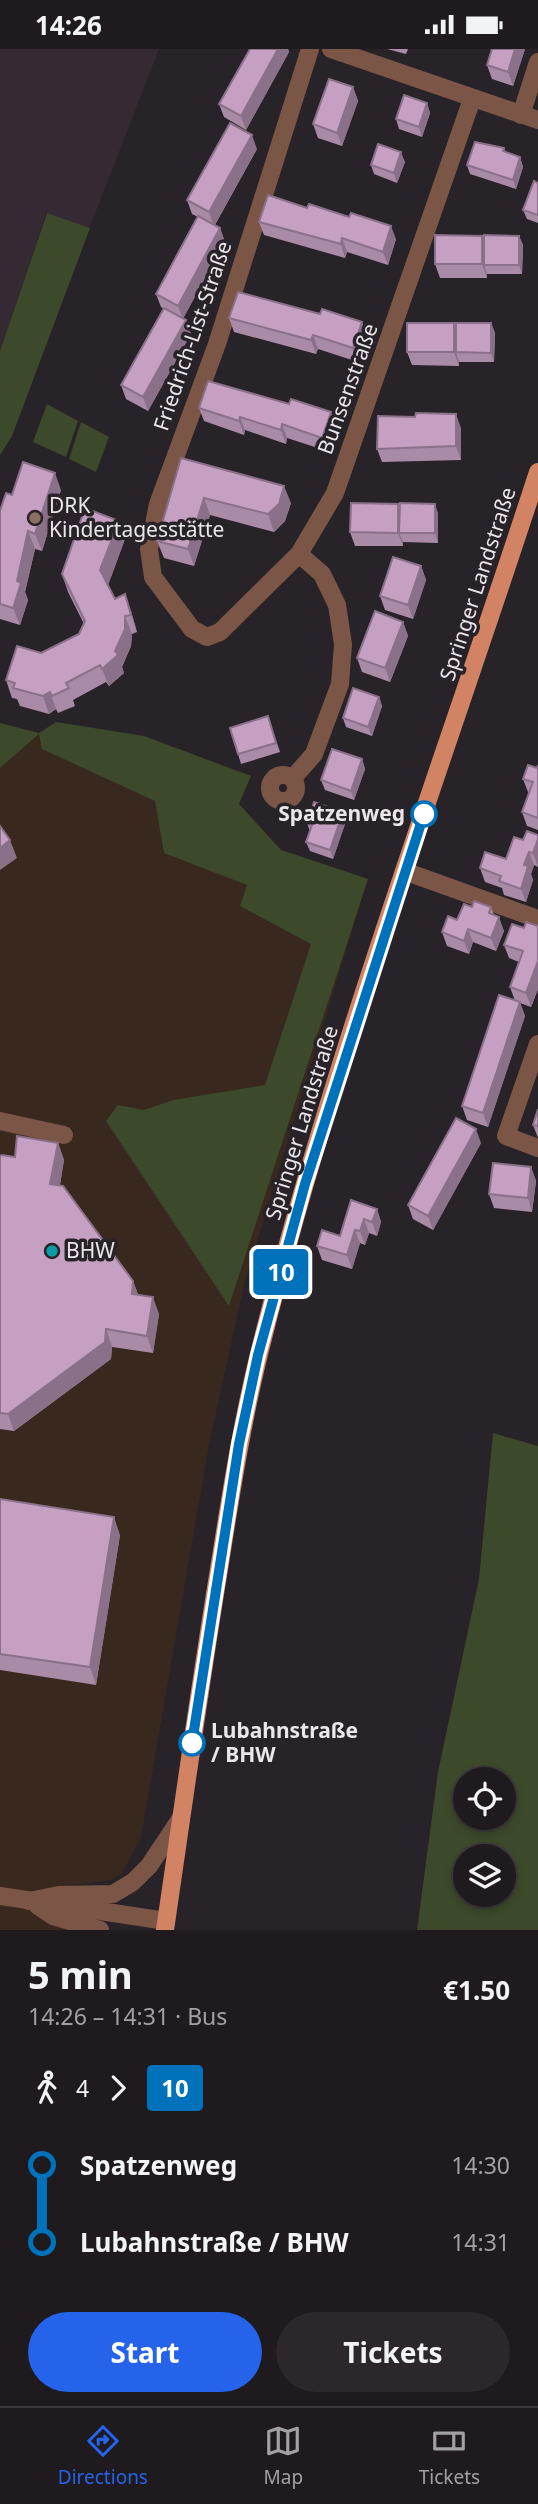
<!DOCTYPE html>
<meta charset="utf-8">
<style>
body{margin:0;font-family:"Noto Sans",sans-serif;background:#2b272b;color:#f1f3f6;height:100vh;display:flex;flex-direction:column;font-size:26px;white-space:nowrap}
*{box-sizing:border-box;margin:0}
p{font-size:23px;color:#a1a1a4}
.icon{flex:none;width:38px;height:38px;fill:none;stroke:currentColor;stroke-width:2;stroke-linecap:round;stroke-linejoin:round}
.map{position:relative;height:1881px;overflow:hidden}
.sheet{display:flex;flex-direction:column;background:#1e1a1e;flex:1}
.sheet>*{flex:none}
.badge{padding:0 14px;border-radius:5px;font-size:24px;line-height:46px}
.buttons{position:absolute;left:453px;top:1718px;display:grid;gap:14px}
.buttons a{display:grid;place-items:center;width:63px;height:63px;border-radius:50%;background:#1e1a1e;box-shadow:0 4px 10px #0003,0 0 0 2px #3c383c;font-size:35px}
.map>.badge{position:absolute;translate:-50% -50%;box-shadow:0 0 0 4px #fff}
.legs{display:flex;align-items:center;gap:10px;height:77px;padding:0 28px;font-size:23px}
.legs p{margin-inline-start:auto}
.summary{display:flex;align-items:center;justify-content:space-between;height:119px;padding:0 28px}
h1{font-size:38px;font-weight:700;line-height:52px}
.cta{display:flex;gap:14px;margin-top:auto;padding:14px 28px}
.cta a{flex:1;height:80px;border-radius:42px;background:#2563eb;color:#fff;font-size:28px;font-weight:700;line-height:80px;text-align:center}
.cta a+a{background:#2b272b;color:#f1f3f6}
ul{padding:0 28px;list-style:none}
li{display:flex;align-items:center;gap:24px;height:77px;font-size:26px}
li i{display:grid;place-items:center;width:10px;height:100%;margin:0 9px;background:currentColor}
li i::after{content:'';width:18px;height:18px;margin:-9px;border:5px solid;border-radius:50%;background:#1e1a1e}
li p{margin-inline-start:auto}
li:first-child i{background:linear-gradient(#0000 50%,currentColor 0)}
li:last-child i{background:linear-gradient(currentColor 50%,#0000 0)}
.status{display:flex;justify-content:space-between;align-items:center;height:49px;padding:0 35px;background:#1e1a1e;direction:ltr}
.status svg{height:19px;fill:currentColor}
.menu{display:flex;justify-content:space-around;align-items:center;height:98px;border-top:2px solid #3c383c;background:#1e1a1e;font-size:19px;color:#a1a1a4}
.menu a{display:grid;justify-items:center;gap:4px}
.menu .selected{color:#2563eb}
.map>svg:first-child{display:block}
.commercial{fill:#38281d}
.built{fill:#352a34}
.green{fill:#3c492a;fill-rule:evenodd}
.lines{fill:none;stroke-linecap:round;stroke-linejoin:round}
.minor{stroke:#7b5546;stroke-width:18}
.primary{stroke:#d18364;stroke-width:18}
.wall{fill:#a98aa7}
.shaded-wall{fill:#8a7088}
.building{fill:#c5a0c2;stroke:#8a7088;stroke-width:2}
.line-1-casing{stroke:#fff;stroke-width:16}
.line-1{stroke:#0072bc;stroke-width:10}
.education-dot{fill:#8d6e63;stroke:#282328;stroke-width:2.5}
.stop-1-dot{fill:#fff;stroke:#0072bc;stroke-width:3.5}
.culture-dot{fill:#0f9aa8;stroke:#282328;stroke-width:2.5}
.labels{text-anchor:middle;stroke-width:7;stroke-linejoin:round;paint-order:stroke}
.street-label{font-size:21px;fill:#eae6ea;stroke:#282328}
.poi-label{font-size:21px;fill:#eae6ea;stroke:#282328;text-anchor:start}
.stop-label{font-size:21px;font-weight:bold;fill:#eae6ea;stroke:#282328;text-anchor:end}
</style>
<div class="status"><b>14:26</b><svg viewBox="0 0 49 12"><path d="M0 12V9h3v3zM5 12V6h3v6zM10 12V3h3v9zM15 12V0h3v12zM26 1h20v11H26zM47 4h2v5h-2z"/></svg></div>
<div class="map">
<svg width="538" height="1881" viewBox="0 0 538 1881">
<rect width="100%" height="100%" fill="#282328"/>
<!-- commercial -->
<path class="commercial" d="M39 685 239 755 281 801 368 830 244 1236 209 1396 141 1789 122 1824 111 1831 74 1836 67 1876 84 1881H0V719Z"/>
<!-- built -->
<path class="built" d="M0 0H159L89 180 46 164 0 302Z"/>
<!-- green -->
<g class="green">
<path d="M47 164 90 179 12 387 0 406V302Z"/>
<path d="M47 355 78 372 66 408 33 393Z"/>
<path d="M81 373 109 388 96 423 69 410Z"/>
<path d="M56 673 144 687 251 727 239 755 281 801 368 830 229 1257 106 1072 118 1056 144 1061 173 1051 265 1036 311 895 240 857 247 836 164 804 155 752 42 700 39 685 0 719V674L39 684Z"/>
<path d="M493 1384 538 1397V1881H417L438 1723 479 1530ZM466 1731H504V1769H466ZM466 1808H504V1846H466Z"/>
</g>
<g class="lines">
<!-- minor -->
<g class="minor">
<path d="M310 0 217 295 158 455 149 500 153 528 192 580 207 588 220 583 299 505 335 444 472 50"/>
<path d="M331 0 538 71"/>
<path d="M521 66 538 13"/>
<circle cx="283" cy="739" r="13"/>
<path d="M293 729 314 705 340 635 343 595 337 556 322 525 299 505"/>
<path d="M404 822 538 870"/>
<path d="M538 995 506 1087 538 1099"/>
<path d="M0 1072 64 1086"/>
<path d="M0 1847 166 1872"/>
<path d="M29 1852 59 1846 113 1845 133 1833 149 1817 181 1769"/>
<path d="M38 1857 53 1867 100 1881"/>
</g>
<!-- primary -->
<path class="primary" d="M165 1881C183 1758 200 1636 220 1514 231 1444 242 1374 259 1305 333 1006 443 716 538 423"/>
</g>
<!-- wall -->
<g class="wall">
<path d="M250 0H288L289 3 246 81 224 68 219 55Z"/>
<path d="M387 0H408L406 5Z"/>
<path d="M492 0H525L513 37 492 30 487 16Z"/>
<path d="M353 38 358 52 342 97 318 89 313 75Z"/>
<path d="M427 54 430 64 422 88 399 80 396 70Z"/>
<path d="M504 99 505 103 520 108 523 118 516 140 470 125 467 116Z"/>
<path d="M257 100 215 176 220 179 225 193 183 269 191 285 148 362 126 350 121 336 164 260 161 258 156 245 198 168 192 165 187 151Z"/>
<path d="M405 113 397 134 374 125 371 116Z"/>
<path d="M538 134V174L527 170 523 161Z"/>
<path d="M259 173 396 190 388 216 347 203 345 209 264 186Z"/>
<path d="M482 187 484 191 519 187 523 196 522 225H487V229H440L435 215Z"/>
<path d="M320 265 362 273 367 287 358 313 318 300 316 305 234 283 229 269Z"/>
<path d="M491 274 495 284 494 313H459V317L412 316 407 303 456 279Z"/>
<path d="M199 359 336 377 327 402 287 389 286 395 245 381 244 386 204 372Z"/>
<path d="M461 379V411L382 413 377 400Z"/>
<path d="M181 409 291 454 285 472 274 483 210 466 194 517 164 509 157 492Z"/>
<path d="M61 441 42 502 35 500 25 543 28 551 20 576 0 570V462L12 446Z"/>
<path d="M400 459 438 464V494L403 493V497H355L350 483Z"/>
<path d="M119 472 125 490 108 536 115 550 131 562 137 583 132 585 131 597 122 618 124 624 109 637 106 633 73 651 75 657 58 664 56 660 49 665 20 657 17 650 12 649 6 631 41 604 79 585 84 575 68 543 62 525Z"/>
<path d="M421 517 426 531 413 570 385 561 380 547Z"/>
<path d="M403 573 408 587 390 633 362 623 357 609Z"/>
<path d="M379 648 382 657 372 687 346 678 343 669Z"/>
<path d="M268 667 280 703 241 715 238 705Z"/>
<path d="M362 710 365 720 354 751 325 741 321 731Z"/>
<path d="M538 716V781L527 777 522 763 529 744 528 743 523 730 537 719Z"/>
<path d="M346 772 333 810 310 802 306 793 310 782 307 774Z"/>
<path d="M538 786V818L534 816 531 825 533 831 526 853 504 846 502 839 485 833 480 819 506 810 523 791Z"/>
<path d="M472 858H491L494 866 504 882 496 902 473 893 469 905 447 897 442 883Z"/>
<path d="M538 877V940L531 958 520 954 525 967 488 1078 467 1071 462 1057 515 952 510 938 519 913 509 909 504 896 524 879Z"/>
<path d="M538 1060V1089L533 1076Z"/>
<path d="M58 1094 64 1111 60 1136 133 1232 138 1246 159 1265 153 1304 112 1298 111 1310 14 1382 0 1380V1107L15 1108Z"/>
<path d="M481 1094 433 1181 413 1170 408 1156Z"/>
<path d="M531 1118 536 1132 532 1163 494 1159 489 1145Z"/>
<path d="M377 1160 381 1173 377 1187 369 1184 365 1196 360 1194 352 1220 322 1211 317 1197 340 1187Z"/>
<path d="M0 1450 120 1486 96 1636 0 1621Z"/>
</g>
<!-- shaded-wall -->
<g class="shaded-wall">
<path d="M278 0H288L289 3 246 81 241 67Z"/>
<path d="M515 0H525L513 37 508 23Z"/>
<path d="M353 38 358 52 342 97 337 84Z"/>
<path d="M427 54 430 64 422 88 419 78Z"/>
<path d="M252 86 257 100 214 177 209 163Z"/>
<path d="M401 103 405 113 397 134 394 124Z"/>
<path d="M520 108 523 118 516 140 513 131Z"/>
<path d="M391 177 396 190 388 216 383 203Z"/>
<path d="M220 179 225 193 183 270 178 257Z"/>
<path d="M482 187 487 200 484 216 487 225V229L482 215Z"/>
<path d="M519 187 523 196 522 225 519 216Z"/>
<path d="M342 189 347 203 345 209 341 195Z"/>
<path d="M186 271 191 285 148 362 143 348Z"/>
<path d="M362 273 367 287 358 313 353 299Z"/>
<path d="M454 274 459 288 456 303 459 313V317L454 303Z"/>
<path d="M491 274 495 284 494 313 491 304Z"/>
<path d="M313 286 318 300 316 305 311 291Z"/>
<path d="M331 363 336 377 327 402 322 389Z"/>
<path d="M456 365 461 379V411L456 397Z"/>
<path d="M240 368 245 381 244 386 239 372Z"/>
<path d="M282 375 287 389 286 395 281 381Z"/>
<path d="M55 424 61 441 42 502 35 485Z"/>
<path d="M284 437 291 454 285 472 274 483 268 465Z"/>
<path d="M204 449 210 466 194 517 188 500Z"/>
<path d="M398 455 403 468 399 484 403 493V497L398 484Z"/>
<path d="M435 455 438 464V494L435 484Z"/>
<path d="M119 472 125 490 107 539 100 521Z"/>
<path d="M28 482 35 500 25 543 28 551 20 576 13 559 17 532Z"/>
<path d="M421 517 426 531 413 570 408 556Z"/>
<path d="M125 545 131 562 137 583 131 566Z"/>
<path d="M125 567 132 585 131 597 122 618 124 624 109 637 102 620 115 602Z"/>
<path d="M403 573 408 587 390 633 385 619Z"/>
<path d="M50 643 56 660 49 665 43 647Z"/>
<path d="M379 648 382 657 372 687 368 678Z"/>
<path d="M362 710 365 720 354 751 351 742Z"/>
<path d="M343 763 346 772 333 810 330 801Z"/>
<path d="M538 790V818L533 804Z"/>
<path d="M10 791 17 809 0 821V799Z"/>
<path d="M529 803 534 816 531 825 533 831 526 853 521 840 524 816Z"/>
<path d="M499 868 504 882 496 902 491 889Z"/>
<path d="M468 880 473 893 469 905 464 892Z"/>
<path d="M538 912V940L531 958 526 944Z"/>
<path d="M520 953 525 967 488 1078 483 1064Z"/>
<path d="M476 1080 481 1094 433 1181 428 1167Z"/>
<path d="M58 1094 64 1111 57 1152 50 1135Z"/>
<path d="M531 1118 536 1132 532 1163 528 1149Z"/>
<path d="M377 1160 381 1173 377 1187 372 1173Z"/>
<path d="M364 1170 369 1184 365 1196 360 1182Z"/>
<path d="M355 1181 360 1194 352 1220 347 1206Z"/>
<path d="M133 1232 140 1250 132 1245Z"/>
<path d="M153 1248 159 1265 153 1304 147 1287Z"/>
<path d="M106 1280 112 1298 111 1310 14 1382 8 1365Z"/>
<path d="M114 1468 120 1486 96 1636 90 1618Z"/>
</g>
<!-- building -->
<g class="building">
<path d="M250 0H278L241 67 219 55Z"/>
<path d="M492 0H515L508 23 487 16Z"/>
<path d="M329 30 353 38 337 84 313 75Z"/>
<path d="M404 46 427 54 419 78 396 70Z"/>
<path d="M230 74 252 86 209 163 187 151Z"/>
<path d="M475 93 504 99 503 102 520 108 513 131 467 116Z"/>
<path d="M378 95 401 103 394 124 371 116Z"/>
<path d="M534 132 538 134V166L523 161Z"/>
<path d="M268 146 307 159 309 155 349 168 351 164 391 177 383 203 342 189 341 195 259 173Z"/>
<path d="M198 167 220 179 178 257 156 245Z"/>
<path d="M435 186 482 187V215H435Z"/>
<path d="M484 186 519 187V216H484Z"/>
<path d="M238 243 320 265 322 260 362 273 353 299 313 286 311 291 229 269Z"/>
<path d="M164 259 186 271 143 348 121 336Z"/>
<rect x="407" y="274" width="47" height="29"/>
<path d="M456 274H491V304L456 303Z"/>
<path d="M208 332 289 355 291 350 331 363 322 389 282 375 281 381 240 368 239 372 199 359Z"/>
<path d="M416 364 456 365V397L377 400 378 367 415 368Z"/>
<path d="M181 409 284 437 279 455 268 465 204 449 188 500 157 492Z"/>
<path d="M23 413 55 424 35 485 28 482 17 532 21 534 13 559 0 555V462L6 444 12 446Z"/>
<path d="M351 454 398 455V484L350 483Z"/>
<path d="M400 454 435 455V484H399Z"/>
<path d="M85 459 119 472 100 521 115 550 125 545 131 566 125 567V580L115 602 118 606 102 620 100 616 66 634 69 639 52 647 50 643 43 647 13 639 15 634 6 631 17 597 41 604 79 585 85 572 62 525Z"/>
<path d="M393 508 421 517 408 556 380 547Z"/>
<path d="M375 562 403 573 385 619 357 609Z"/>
<path d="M353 639 379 648 368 678 343 669Z"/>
<path d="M268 667 276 694 238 705 230 679Z"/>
<path d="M332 700 362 710 351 742 321 731Z"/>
<path d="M528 716 537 719 538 716V769L522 763 533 733 523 730Z"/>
<path d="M314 753 343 763 330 801 306 793 312 776 307 774Z"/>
<path d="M0 777 10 791 0 799Z"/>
<path d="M527 782 538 786V790L533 804 529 803 524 816 528 817 521 840 499 832 501 827 480 819 485 803 506 810 514 788 523 791Z"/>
<path d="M474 852 491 858 489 864 499 868 491 889 468 880 464 892 442 883 448 867 457 871 464 855 472 858Z"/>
<path d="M526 873 538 877V912L526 944 510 938 523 902 504 896 512 875 524 879Z"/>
<path d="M499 946 520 953 483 1064 462 1057Z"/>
<path d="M538 1060V1077L533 1076Z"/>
<path d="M456 1069 476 1080 428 1167 408 1156Z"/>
<path d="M17 1087 58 1094 50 1135 63 1137 133 1232 132 1245 153 1248 147 1287 106 1280 105 1293 8 1365 0 1364V1107L2 1106 15 1108Z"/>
<path d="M493 1114 531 1118 528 1149 489 1145Z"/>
<path d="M351 1151 377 1160 372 1173 364 1170 360 1182 355 1181 347 1206 317 1197 322 1181 340 1187Z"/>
<path d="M0 1450 114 1468 90 1618 0 1605Z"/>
</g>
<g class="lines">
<!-- line-1 casing -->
<g class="line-1-casing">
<path id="line-1" d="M192 1694 239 1395 258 1306 305 1135 424 765"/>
</g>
<!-- line-1 -->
<use href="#line-1" class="line-1"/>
</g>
<!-- markers -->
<circle class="education-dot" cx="35" cy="469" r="7"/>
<g class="stop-1-dot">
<circle cx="424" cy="765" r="12"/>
<circle cx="192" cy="1694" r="12"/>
</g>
<circle class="culture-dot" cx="52" cy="1202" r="7"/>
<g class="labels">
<!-- street labels -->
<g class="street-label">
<text transform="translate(193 287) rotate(-71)" y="7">Friedrich-List-Straße</text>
<text transform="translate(348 340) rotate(-70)" y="7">Bunsenstraße</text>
<text transform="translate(478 535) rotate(-72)" y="7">Springer Landstraße</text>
<text transform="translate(302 1074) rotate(-73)" y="7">Springer Landstraße</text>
</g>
<!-- poi labels -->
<g class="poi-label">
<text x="49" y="464">DRK<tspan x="49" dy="24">Kindertagesstätte</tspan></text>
<text x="66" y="1209">BHW</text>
</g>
<!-- stop labels -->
<g class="stop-label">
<text x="405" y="772">Spatzenweg</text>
<text x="211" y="1689" text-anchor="start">Lubahnstraße<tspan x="211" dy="24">/ BHW</tspan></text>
</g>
</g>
</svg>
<div class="buttons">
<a><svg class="icon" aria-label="locate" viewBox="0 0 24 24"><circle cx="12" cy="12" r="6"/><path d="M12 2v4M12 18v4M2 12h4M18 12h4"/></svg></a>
<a><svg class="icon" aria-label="layers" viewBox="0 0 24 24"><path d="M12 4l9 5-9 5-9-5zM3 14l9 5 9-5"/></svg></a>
</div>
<b class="badge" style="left:281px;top:1223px;background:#0072bc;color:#fff">10</b>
</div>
<section class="sheet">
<div class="summary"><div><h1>5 min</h1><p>14:26 – 14:31 · Bus</p></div><b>€1.50</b></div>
<div class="legs"><svg class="icon" aria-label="walk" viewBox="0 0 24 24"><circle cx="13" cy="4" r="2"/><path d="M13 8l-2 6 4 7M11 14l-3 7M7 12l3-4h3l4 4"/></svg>4<svg class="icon" aria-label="forward" viewBox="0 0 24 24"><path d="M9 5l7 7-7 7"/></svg><b class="badge" style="background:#0072bc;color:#fff">10</b></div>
<ul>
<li><i style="color:#0072bc"></i><b>Spatzenweg</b><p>14:30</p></li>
<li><i style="color:#0072bc"></i><b>Lubahnstraße / BHW</b><p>14:31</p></li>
</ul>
<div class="cta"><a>Start</a><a>Tickets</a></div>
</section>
<nav class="menu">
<a class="selected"><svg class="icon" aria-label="directions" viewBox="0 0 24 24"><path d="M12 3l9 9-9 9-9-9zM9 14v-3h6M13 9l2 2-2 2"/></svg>Directions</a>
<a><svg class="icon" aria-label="map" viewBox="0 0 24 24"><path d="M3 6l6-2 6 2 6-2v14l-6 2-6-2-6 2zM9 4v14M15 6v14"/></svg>Map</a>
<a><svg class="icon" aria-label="tickets" viewBox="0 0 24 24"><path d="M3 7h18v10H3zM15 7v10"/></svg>Tickets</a>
</nav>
